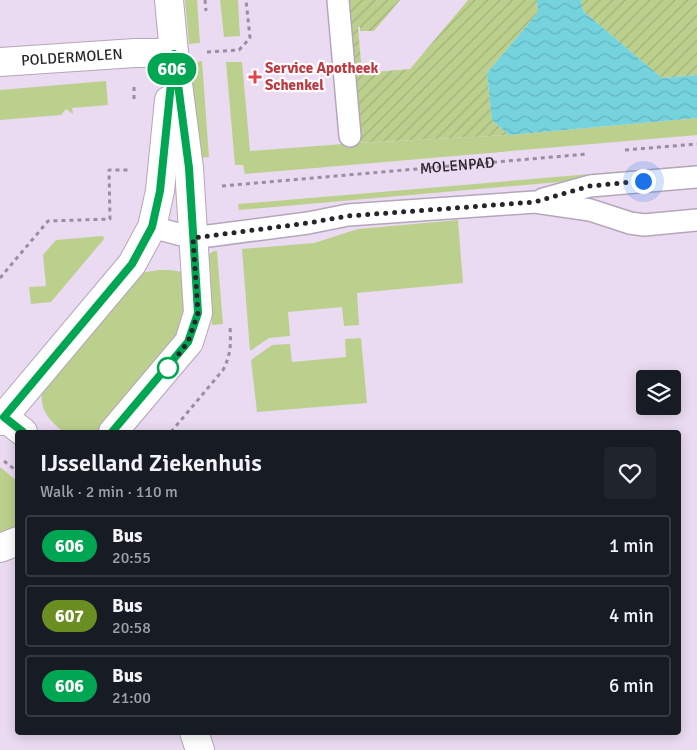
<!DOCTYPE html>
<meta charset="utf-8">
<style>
body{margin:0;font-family:Signika,sans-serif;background:#20242c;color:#f1f3f6;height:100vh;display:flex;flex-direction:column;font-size:19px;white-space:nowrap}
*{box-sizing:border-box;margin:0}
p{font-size:16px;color:#9ea1a6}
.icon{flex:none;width:28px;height:28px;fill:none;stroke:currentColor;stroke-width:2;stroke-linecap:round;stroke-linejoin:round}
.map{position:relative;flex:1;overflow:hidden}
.sheet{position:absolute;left:15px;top:430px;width:666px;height:305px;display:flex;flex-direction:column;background:#171b24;border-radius:5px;box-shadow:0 2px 12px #0003}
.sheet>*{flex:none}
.badge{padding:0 10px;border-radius:16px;font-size:18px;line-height:32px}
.buttons{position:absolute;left:636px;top:370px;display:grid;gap:10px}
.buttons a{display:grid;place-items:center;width:45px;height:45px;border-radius:5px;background:#171b24;box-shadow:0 2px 12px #0003;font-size:25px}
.you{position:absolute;width:25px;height:25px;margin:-12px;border:4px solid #fff;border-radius:50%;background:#1a73e8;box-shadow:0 0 0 8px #1a73e833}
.map>.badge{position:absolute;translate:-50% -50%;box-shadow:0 0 0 2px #fff}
.round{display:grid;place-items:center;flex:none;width:52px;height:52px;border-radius:5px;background:#20242c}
.overview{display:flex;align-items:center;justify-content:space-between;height:85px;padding:0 25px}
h1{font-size:24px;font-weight:600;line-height:38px}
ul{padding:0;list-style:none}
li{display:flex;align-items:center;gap:15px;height:62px;margin:0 10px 8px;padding:0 15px;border:2px solid #363941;border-radius:5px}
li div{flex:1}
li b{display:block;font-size:19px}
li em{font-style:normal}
li .badge{min-width:55px;font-weight:700;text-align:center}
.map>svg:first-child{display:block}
.grass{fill:#bcd08d}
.garden{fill:url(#garden-furrows)}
.water{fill:url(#water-waves)}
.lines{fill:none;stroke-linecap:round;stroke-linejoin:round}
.service-casing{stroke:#b5a6bb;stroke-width:24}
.minor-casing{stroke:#b5a6bb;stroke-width:30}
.tertiary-casing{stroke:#b5a6bb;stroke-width:30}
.path{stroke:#998e9e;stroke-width:3;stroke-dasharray:4 4;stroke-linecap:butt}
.service{stroke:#fff;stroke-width:21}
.minor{stroke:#fff;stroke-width:28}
.tertiary{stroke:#fff;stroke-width:28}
.line-casing{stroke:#fff;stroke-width:11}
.line{stroke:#00a651;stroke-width:8}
.walk{stroke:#29232b;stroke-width:5;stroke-dasharray:0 9}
.health-dot{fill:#e0444e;stroke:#fff;stroke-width:2}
.stop-dot{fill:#fff;stroke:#00a651;stroke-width:2.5}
.labels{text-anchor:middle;stroke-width:4.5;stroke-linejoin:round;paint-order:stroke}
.street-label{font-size:15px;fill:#29232b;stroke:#fff}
.health-label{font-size:15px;font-weight:bold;fill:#be3a42;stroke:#fff;text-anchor:start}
</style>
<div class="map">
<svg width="697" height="750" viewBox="0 0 697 750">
<defs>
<pattern id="garden-furrows" width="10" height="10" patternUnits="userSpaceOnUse" patternTransform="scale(1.25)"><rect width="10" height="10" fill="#bcd08d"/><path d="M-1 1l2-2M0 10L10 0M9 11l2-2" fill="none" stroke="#a2b27a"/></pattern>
<pattern id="water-waves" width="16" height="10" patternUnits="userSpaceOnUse" patternTransform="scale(1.25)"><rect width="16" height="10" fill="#74d3dd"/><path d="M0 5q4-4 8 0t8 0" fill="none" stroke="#64b5be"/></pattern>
</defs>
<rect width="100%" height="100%" fill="#ebdbf2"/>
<!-- grass -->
<g class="grass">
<path d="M185 0H197L200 43 189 44Z"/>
<path d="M220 0H238L240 36 224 37Z"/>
<path d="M202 61 209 157 199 158 190 63Z"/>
<path d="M226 62H242L250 151 343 144 509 135 697 118V135L245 174 243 165H235Z"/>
<path d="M106 81 108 105 72 108 73 114 66 109 61 115 0 120V90Z"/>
<path d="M697 165V170L239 210 238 204Z"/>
<path d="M458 220 463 283 357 293 359 325 344 326 342 307 288 312 290 336 269 338 250 351 242 249 314 243 358 229Z"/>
<path d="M103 236 104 239 51 302 31 304 29 287 46 286 43 255 56 240Z"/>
<path d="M214 251H217L223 324 212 325 207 261 209 254Z"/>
<path d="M158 270H171L182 272 189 288 182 331 103 428 97 432H64C48 420 38 408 43 387L141 273Z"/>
<path d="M361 338 367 403 257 412 251 360 272 345 290 344 292 362 346 357 345 339Z"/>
<path d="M0 467 18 482 17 529 0 538Z"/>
</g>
<!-- garden -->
<g class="garden">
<path d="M346 0H400L374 31H360V27H358L362 73 410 69 468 0H537L538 12 487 73 492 120 509 135 358 143Z"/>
<path d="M581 0H697V75L662 78 583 11Z"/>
</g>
<!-- water -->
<path class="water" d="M537 0H581L583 11 662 78 697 75V118L509 135 492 120 487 73 538 12Z"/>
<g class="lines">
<!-- service casing -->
<g class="service-casing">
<g id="service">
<path d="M338 0 350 136"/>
<path d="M543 199 590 186 697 177"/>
<path d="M152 227 193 238 308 223 348 215 535 202 590 210 630 223 644 225 697 220"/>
</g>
</g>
<!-- minor casing -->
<g class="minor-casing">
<g id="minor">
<path id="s2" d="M0 62 135 53H174"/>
<path d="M4 417 23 432"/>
<path d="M194 732 200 750"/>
</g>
</g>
<!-- tertiary casing -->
<g class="tertiary-casing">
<g id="tertiary">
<path d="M0 421 132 264 152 227 160 191 169 100"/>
<path d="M113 432 189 342 198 313 189 168 174 53 169 0"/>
<path d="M0 548 18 541"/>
</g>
</g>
<!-- path -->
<g class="path">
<path d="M205 0 206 11"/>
<path d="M207 52 239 50 250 38 246 0"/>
<path d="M134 99V86"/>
<path d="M625 150 697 144"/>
<path id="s1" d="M222 186 587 154"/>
<path d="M0 278 48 221 110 219 109 170H130"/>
<path d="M171 432 223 370C231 355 231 343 230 327"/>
<path d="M4 461 18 472"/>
</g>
<!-- service -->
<use href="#service" class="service"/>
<!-- minor -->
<use href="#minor" class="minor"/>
<!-- tertiary -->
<use href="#tertiary" class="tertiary"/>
</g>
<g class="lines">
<!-- line casing -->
<g class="line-casing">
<path id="line" d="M23 432 4 417 132 264 152 227 160 191 174 54 189 168 198 313 188 342 112 432"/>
</g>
<!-- line -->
<use href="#line" class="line"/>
<!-- walk -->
<path class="walk" d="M168 368 188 342 198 313 193 238 308 223 348 216 535 202 590 186 643 181"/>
</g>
<!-- markers -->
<path class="health-dot" d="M252.5 69.5h5v5h5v5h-5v5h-5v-5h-5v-5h5z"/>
<circle class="stop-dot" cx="168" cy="368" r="10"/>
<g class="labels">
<!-- street labels -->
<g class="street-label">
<text dy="5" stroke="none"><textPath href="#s2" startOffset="72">POLDERMOLEN</textPath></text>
<text dy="5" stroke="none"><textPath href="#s1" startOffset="236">MOLENPAD</textPath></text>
</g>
<!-- health labels -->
<g class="health-label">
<text x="265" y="73">Service Apotheek<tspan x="265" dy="17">Schenkel</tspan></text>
</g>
</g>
</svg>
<div class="buttons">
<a><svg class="icon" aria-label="layers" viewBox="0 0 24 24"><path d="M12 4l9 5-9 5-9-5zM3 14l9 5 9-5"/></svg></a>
</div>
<div class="you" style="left:643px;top:181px"></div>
<b class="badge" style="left:172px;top:69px;background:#00a651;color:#fff">606</b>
<section class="sheet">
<div class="overview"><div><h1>IJsselland Ziekenhuis</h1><p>Walk · 2 min · 110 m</p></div><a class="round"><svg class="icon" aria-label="heart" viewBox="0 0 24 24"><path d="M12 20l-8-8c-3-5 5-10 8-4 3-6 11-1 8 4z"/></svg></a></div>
<ul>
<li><span class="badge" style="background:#00a651;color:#fff">606</span><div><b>Bus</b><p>20:55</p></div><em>1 min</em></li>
<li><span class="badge" style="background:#6b8e23;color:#fff">607</span><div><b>Bus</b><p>20:58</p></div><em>4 min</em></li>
<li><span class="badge" style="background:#00a651;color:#fff">606</span><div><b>Bus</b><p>21:00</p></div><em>6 min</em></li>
</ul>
</section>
</div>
